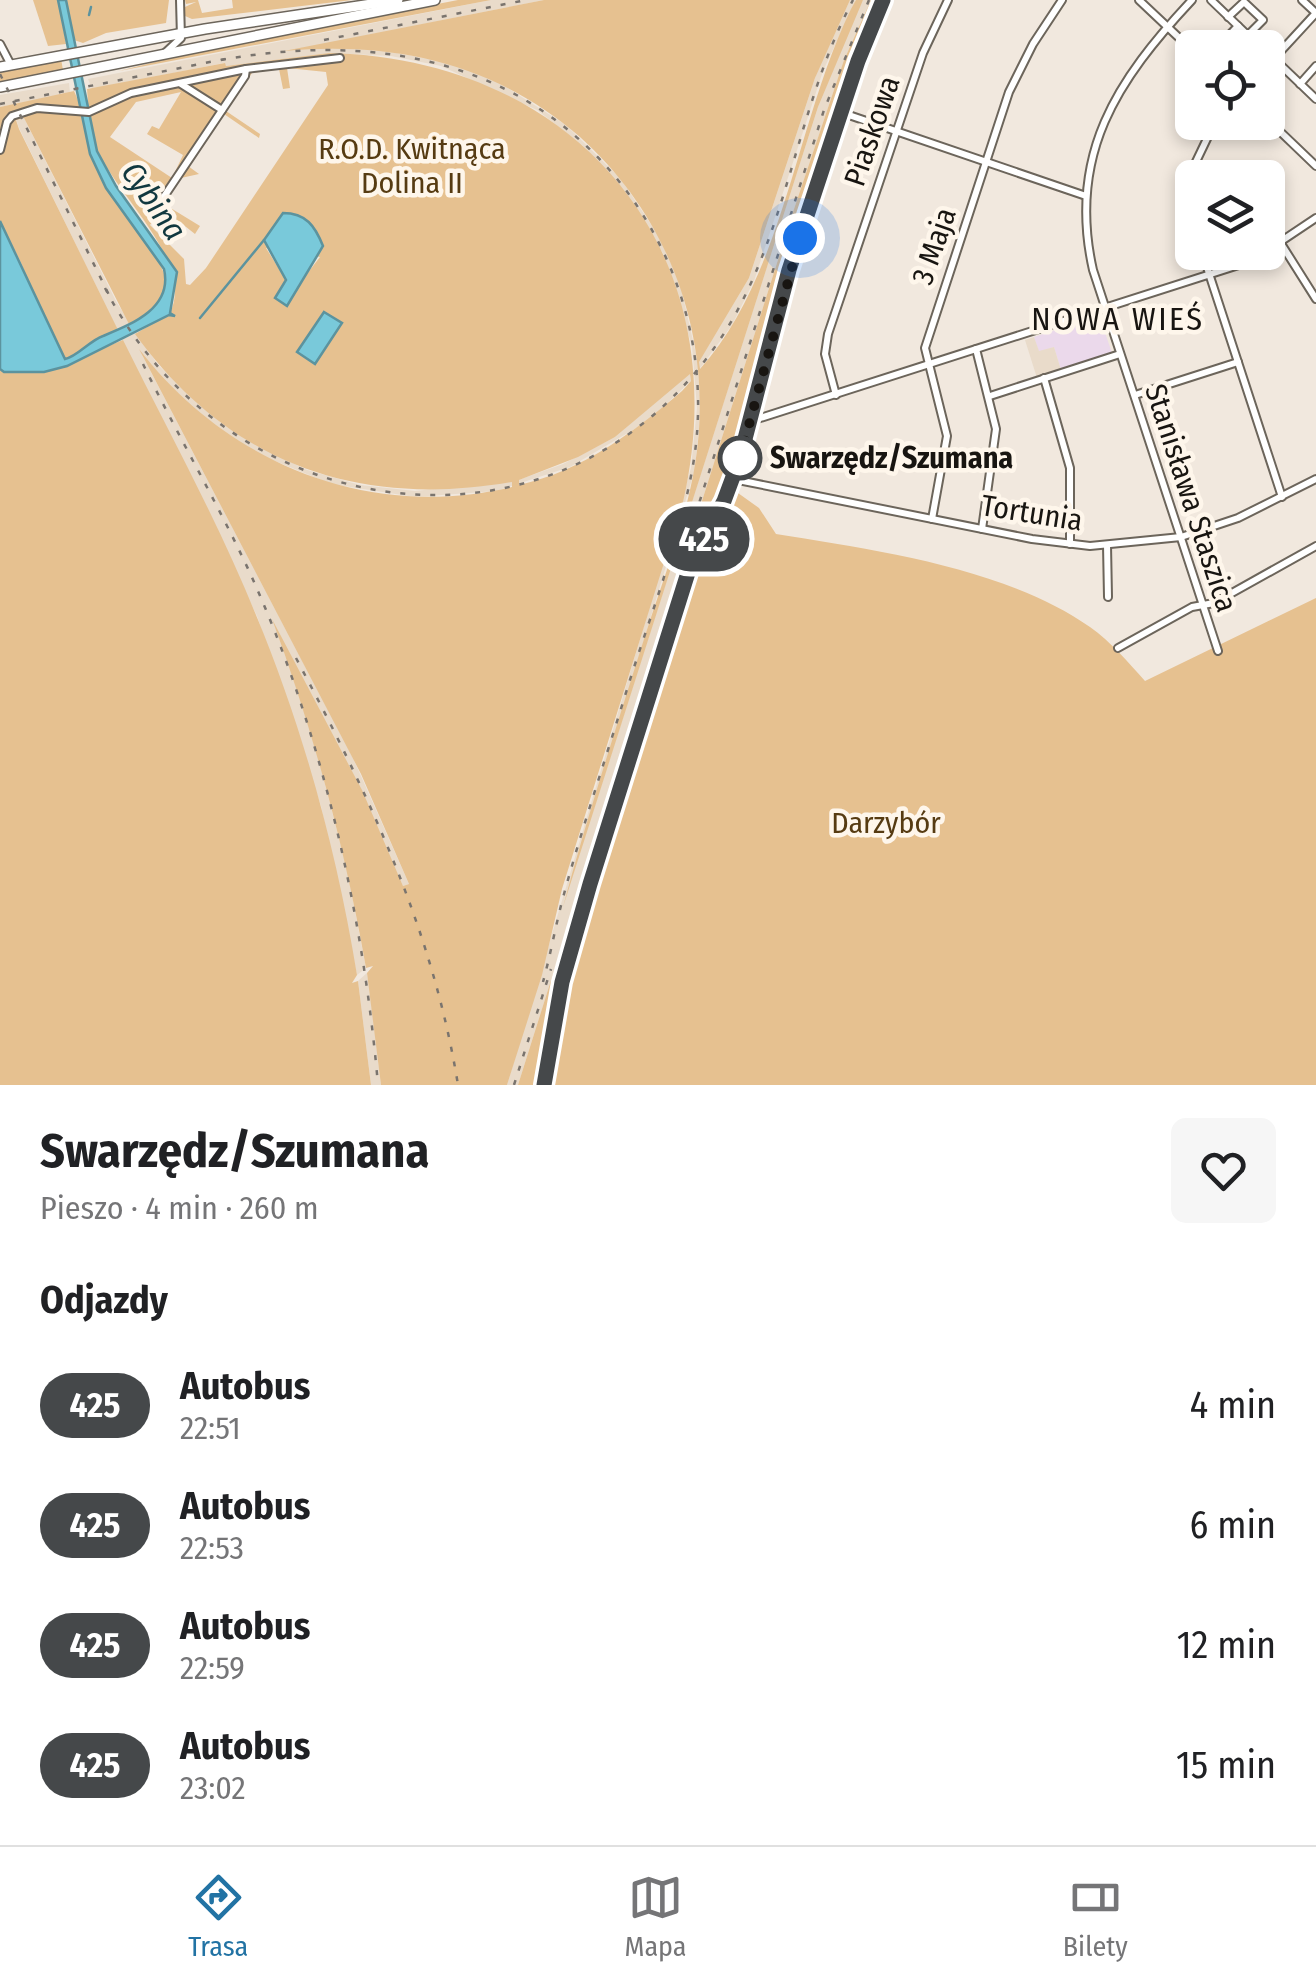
<!DOCTYPE html>
<html lang="pl">
<meta charset="utf-8">
<style>
body{margin:0;font-family:"Fira Sans Condensed",sans-serif;background:#f6f6f6;color:#202124;height:100vh;display:flex;flex-direction:column;font-size:38px;white-space:nowrap}
*{box-sizing:border-box;margin:0}
p{font-size:32px;color:#757577}
.icon{flex:none;width:55px;height:55px;fill:none;stroke:currentColor;stroke-width:2;stroke-linecap:round;stroke-linejoin:round}
.map{position:relative;height:1085px;overflow:hidden}
.side{display:flex;flex-direction:column;background:#fff;flex:1}
.side>*{flex:none}
.badge{padding:0 20px;border-radius:32px;font-size:35px;line-height:65px}
.tools{position:absolute;left:1175px;top:30px;display:grid;gap:20px}
.tools a{display:grid;place-items:center;width:110px;height:110px;border-radius:15px;background:#fff;box-shadow:0 5px 15px #0003;font-size:50px}
.you{position:absolute;width:50px;height:50px;margin:-25px;border:8px solid #fff;border-radius:50%;background:#1a73e8;box-shadow:0 0 0 15px #1a73e833}
.map>.badge{position:absolute;translate:-50% -50%;box-shadow:0 0 0 5px #fff}
h2{padding:0 40px;font-size:38px;line-height:90px}
.round{display:grid;place-items:center;flex:none;width:105px;height:105px;border-radius:15px;background:#f6f6f6}
.summary{display:flex;align-items:center;justify-content:space-between;height:170px;padding:0 40px}
h1{font-size:48px;font-weight:700;line-height:75px}
ul{padding:0;list-style:none}
li{display:flex;align-items:center;gap:30px;height:120px;padding:0 40px}
li div{flex:1}
li b{display:block;font-size:38px}
li em{font-style:normal}
li .badge{min-width:110px;font-weight:700;text-align:center}
.tabs{display:flex;justify-content:space-around;align-items:center;height:140px;border-top:2px solid #e0e0e0;background:#fff;font-size:28px;color:#757577}
.tabs a{display:grid;justify-items:center;gap:5px}
.tabs .on{color:#2273a4}
.map>svg:first-child{display:block}
.commercial{fill:#ebd9eb}
.built{fill:#e9dbca}
.green{fill:#e6c190;fill-rule:evenodd}
.water{fill:#79c9da;stroke:#5c939e;stroke-width:2.5}
.lines{fill:none;stroke-linecap:round;stroke-linejoin:round}
.stream{stroke:#5c939e;stroke-width:2.5}
.minor-casing{stroke:#6c655b;stroke-width:10}
.major-casing{stroke:#6c655b;stroke-width:12}
.minor{stroke:#fff;stroke-width:6}
.major{stroke:#fff;stroke-width:9}
.rail{stroke:#7a746e;stroke-width:2.5;stroke-dasharray:5 10;stroke-linecap:butt}
.line-casing{stroke:#fff;stroke-width:22}
.line{stroke:#45484a;stroke-width:15}
.walk{stroke:#181511;stroke-width:10;stroke-dasharray:0 18}
.stop-dot{fill:#fff;stroke:#45484a;stroke-width:5}
.labels{text-anchor:middle;stroke-width:9;stroke-linejoin:round;paint-order:stroke}
.street-label{font-size:30px;fill:#181511;stroke:#fef6eb}
.park-label{font-size:30px;fill:#563b12;stroke:#fef6eb}
.stop-label{font-size:30px;font-weight:bold;fill:#181511;stroke:#fef6eb;text-anchor:start}
.water-label{font-size:32px;font-style:italic;fill:#11383f;stroke:#fef6eb}
.neighbourhood-label{font-size:32px;letter-spacing:2.5px;fill:#181511;stroke:#fef6eb}
</style>
<div class="map">
<svg width="1316" height="1085" viewBox="0 0 1316 1085">
<rect width="100%" height="100%" fill="#f1e8de"/>
<!-- commercial -->
<path class="commercial" d="M1099 315 1112 353 1061 370 1054 347 1039 352 1034 337Z"/>
<!-- built -->
<g class="built">
<path d="M491 0H544L299 49 367 48 443 61 495 80 566 125 621 179 658 235 680 283 698 363 749 278 818 69 850 0H856L823 71 754 281 732 325 698 371 701 408 695 469 589 824 818 107 857 11 863 0H871L844 60 794 209 518 1085H507L691 468 697 408 692 346 664 255 617 182 582 145 537 110 441 66 391 56 329 53 226 66 224 63 92 89 88 79Z"/>
<path d="M69 83 70 93 0 107V95Z"/>
<path d="M24 118 117 303 158 365 223 425 304 469 360 485 415 491 518 480 563 464 615 437 690 372 691 381 648 421 570 467 496 491 415 497 331 484 258 454 194 410 142 355 353 758 409 884 403 886 355 777 276 630 308 719 347 869 366 968 357 975 321 806 257 616 19 128 16 119Z"/>
<path d="M1034 337 1039 351 1054 347 1061 370 1037 378 1025 340Z"/>
<path d="M367 973 373 1016 381 1085H371L358 981Z"/>
</g>
<!-- green -->
<g class="green">
<path d="M33 0H58L66 44 48 46Z"/>
<path d="M66 0H169L166 23 106 33 83 43 74 40Z"/>
<path d="M185 0H198L202 13 233 8 232 0H352L192 19 185 16V7L196 2 186 4Z"/>
<path d="M458 0H491L119 71 211 48Z"/>
<path d="M544 0H850L815 78 749 278 699 362 700 369C784 275 796 122 851 9L856 0H863L818 107 563 907C587 817 616 728 644 639 662 582 685 524 695 465 715 343 672 219 580 137 495 63 394 41 284 51Z"/>
<path d="M871 0H881L838 111 782 284 734 470 695 549 580 907 555 1002 541 1085H518L794 209 844 60Z"/>
<path d="M329 53C580 59 740 254 683 502L562 889 542 975 507 1085H381L367 973 373 966 366 968C345 848 314 733 272 619L362 790 403 886 409 884 361 774 139 349C228 464 369 521 512 487V482C356 509 229 463 135 334L169 314 174 316 170 313C195 263 118 197 98 151 97 204 155 234 167 283L157 304 134 324 130 326 24 118 16 120 19 129 119 332 102 336 67 360 56 355 22 265 0 221V107L74 91 81 107 88 102 87 89 225 63 226 66ZM287 68 326 72 328 85 206 268 190 285 186 284 184 259 150 225 162 208 195 234 200 226 164 204 181 178 199 174 188 166 224 114 259 138 260 134 226 111 252 73 279 69 283 89 290 88ZM181 92 159 129 152 126 147 134 183 155 172 178 110 137 136 102ZM266 248 320 257 296 288 278 292 286 280ZM690 374 691 381 682 391C634 432 582 471 519 485V480L578 457 615 437Z"/>
<path d="M61 59 63 70 0 84V71Z"/>
<path d="M123 340C168 431 218 521 256 615 304 731 337 852 357 975L352 983 358 981 371 1085H0V369L44 372Z"/>
<path d="M738 493 759 508 776 534C876 550 1006 568 1090 627 1111 642 1128 662 1145 681L1316 598V1085H544L590 883 693 561 705 537 712 536 731 495Z"/>
</g>
<!-- water -->
<g class="water">
<path d="M58 0H66L97 151 116 186 177 272 170 313 175 316 169 315 67 366 44 372H4L0 369V221L65 359C77 357 89 341 103 336 132 324 173 308 164 269L106 188 90 154Z"/>
<path d="M283 213C306 213 315 226 323 246L287 306 275 298 286 280 264 240Z"/>
<path d="M324 312 342 323 315 364 297 352Z"/>
</g>
<g class="lines">
<!-- stream -->
<g class="stream">
<path d="M89 15 91 7"/>
<path d="M200 318 264 240"/>
</g>
<!-- minor casing -->
<g class="minor-casing">
<g id="minor">
<path d="M1139 0 1192 50"/>
<path d="M1192 0C1117 80 1067 155 1093 270L1218 651"/>
<path d="M1211 0 1261 48"/>
<path d="M1302 0 1316 13"/>
<path d="M1228 17 1244 2 1263 20 1248 35"/>
<path d="M0 44 11 65"/>
<path d="M1217 48 1238 26"/>
<path d="M165 53 181 38 180 0"/>
<path d="M1268 53 1316 99"/>
<path d="M1268 65 1316 13"/>
<path d="M181 84 222 110"/>
<path d="M1300 84 1316 66"/>
<path d="M840 112 1086 196"/>
<path d="M1268 120 1316 166"/>
<path d="M0 150 7 122 12 116 37 108 89 112 131 93 246 69 340 58"/>
<path d="M159 204 245 76 246 69"/>
<path d="M1192 222 1193 168 1215 122"/>
<path d="M1280 242 1316 299"/>
<path d="M1268 250 1316 218"/>
<path d="M1202 252 1282 497"/>
<path d="M976 349 996 429 982 529"/>
<path d="M1044 378 1070 468V544"/>
<path d="M836 395 825 354 828 334 923 53 948 0"/>
<path d="M1135 395 1238 362"/>
<path d="M990 396 1120 354"/>
<path d="M751 421 1245 263 1264 252"/>
<path d="M733 479 1032 539 1090 546 1181 537 1238 518 1316 479"/>
<path d="M932 519 947 436 925 348 1009 92 1033 44 1062 0"/>
<path d="M1107 545 1108 597"/>
<path d="M1118 648 1192 607 1214 603 1316 546"/>
<path d="M544 1085C573 909 632 735 690 567 704 528 729 496 741 456 787 304 816 145 883 0"/>
</g>
</g>
<!-- major casing -->
<g class="major-casing">
<g id="major">
<path d="M0 67 205 29 398 0"/>
<path d="M0 87 435 0"/>
</g>
</g>
<!-- minor -->
<use href="#minor" class="minor"/>
<!-- major -->
<use href="#major" class="major"/>
<!-- rail -->
<g class="rail">
<path d="M324 40 526 0"/>
<path d="M221 60C337 39 458 48 554 119 660 197 714 330 694 459 681 540 648 620 624 699 604 764 582 828 564 894 556 923 551 953 543 982"/>
<path d="M0 74 112 301"/>
<path d="M0 104 235 57"/>
<path d="M105 288C230 532 564 575 721 338 788 236 796 107 853 0"/>
<path d="M143 364C177 434 217 502 250 573 322 732 363 912 378 1085"/>
<path d="M695 516 824 110 869 0"/>
<path d="M296 658C369 795 433 930 458 1085"/>
<path d="M514 1085 551 969"/>
</g>
</g>
<g class="lines">
<!-- line casing -->
<g class="line-casing">
<path id="line" d="M544 1085 562 982 590 884 692 560 724 501 740 458 789 270 858 61 883 0"/>
</g>
<!-- line -->
<use href="#line" class="line"/>
<!-- walk -->
<path class="walk" d="M740 458 800 238"/>
</g>
<!-- markers -->
<circle class="stop-dot" cx="740" cy="458" r="20"/>
<g class="labels">
<!-- street labels -->
<g class="street-label">
<text transform="translate(872 131) rotate(-71)" y="10">Piaskowa</text>
<text transform="translate(934 246) rotate(-71)" y="10">3 Maja</text>
<text transform="translate(1191 498) rotate(72)" y="10">Stanisława Staszica</text>
<text transform="translate(1032 513) rotate(9)" y="10">Tortunia</text>
</g>
<!-- park labels -->
<g class="park-label">
<text x="412" y="159">R.O.D. Kwitnąca<tspan x="412" dy="34">Dolina II</tspan></text>
<text x="886" y="833">Darzybór</text>
</g>
<!-- stop labels -->
<g class="stop-label">
<text x="770" y="468">Swarzędz/Szumana</text>
</g>
<!-- water labels -->
<g class="water-label">
<text transform="translate(154 201) rotate(55)" y="11">Cybina</text>
</g>
<!-- neighbourhood labels -->
<g class="neighbourhood-label">
<text x="1118" y="330">NOWA WIEŚ</text>
</g>
</g>
</svg>
<div class="tools">
<a><svg class="icon" aria-label="locate" viewBox="0 0 24 24"><circle cx="12" cy="12" r="6"/><path d="M12 2v4M12 18v4M2 12h4M18 12h4"/></svg></a>
<a><svg class="icon" aria-label="layers" viewBox="0 0 24 24"><path d="M12 4l9 5-9 5-9-5zM3 14l9 5 9-5"/></svg></a>
</div>
<div class="you" style="left:800px;top:238px"></div>
<b class="badge" style="left:704px;top:539px;background:#45484a;color:#fff">425</b>
</div>
<section class="side">
<div class="summary"><div><h1>Swarzędz/Szumana</h1><p>Pieszo · 4 min · 260 m</p></div><a class="round"><svg class="icon" aria-label="heart" viewBox="0 0 24 24"><path d="M12 20l-8-8c-3-5 5-10 8-4 3-6 11-1 8 4z"/></svg></a></div>
<h2>Odjazdy</h2>
<ul>
<li><span class="badge" style="background:#45484a;color:#fff">425</span><div><b>Autobus</b><p>22:51</p></div><em>4 min</em></li>
<li><span class="badge" style="background:#45484a;color:#fff">425</span><div><b>Autobus</b><p>22:53</p></div><em>6 min</em></li>
<li><span class="badge" style="background:#45484a;color:#fff">425</span><div><b>Autobus</b><p>22:59</p></div><em>12 min</em></li>
<li><span class="badge" style="background:#45484a;color:#fff">425</span><div><b>Autobus</b><p>23:02</p></div><em>15 min</em></li>
</ul>
</section>
<nav class="tabs">
<a class="on"><svg class="icon" aria-label="directions" viewBox="0 0 24 24"><path d="M12 3l9 9-9 9-9-9zM9 14v-3h6M13 9l2 2-2 2"/></svg>Trasa</a>
<a><svg class="icon" aria-label="map" viewBox="0 0 24 24"><path d="M3 6l6-2 6 2 6-2v14l-6 2-6-2-6 2zM9 4v14M15 6v14"/></svg>Mapa</a>
<a><svg class="icon" aria-label="tickets" viewBox="0 0 24 24"><path d="M3 7h18v10H3zM15 7v10"/></svg>Bilety</a>
</nav>
